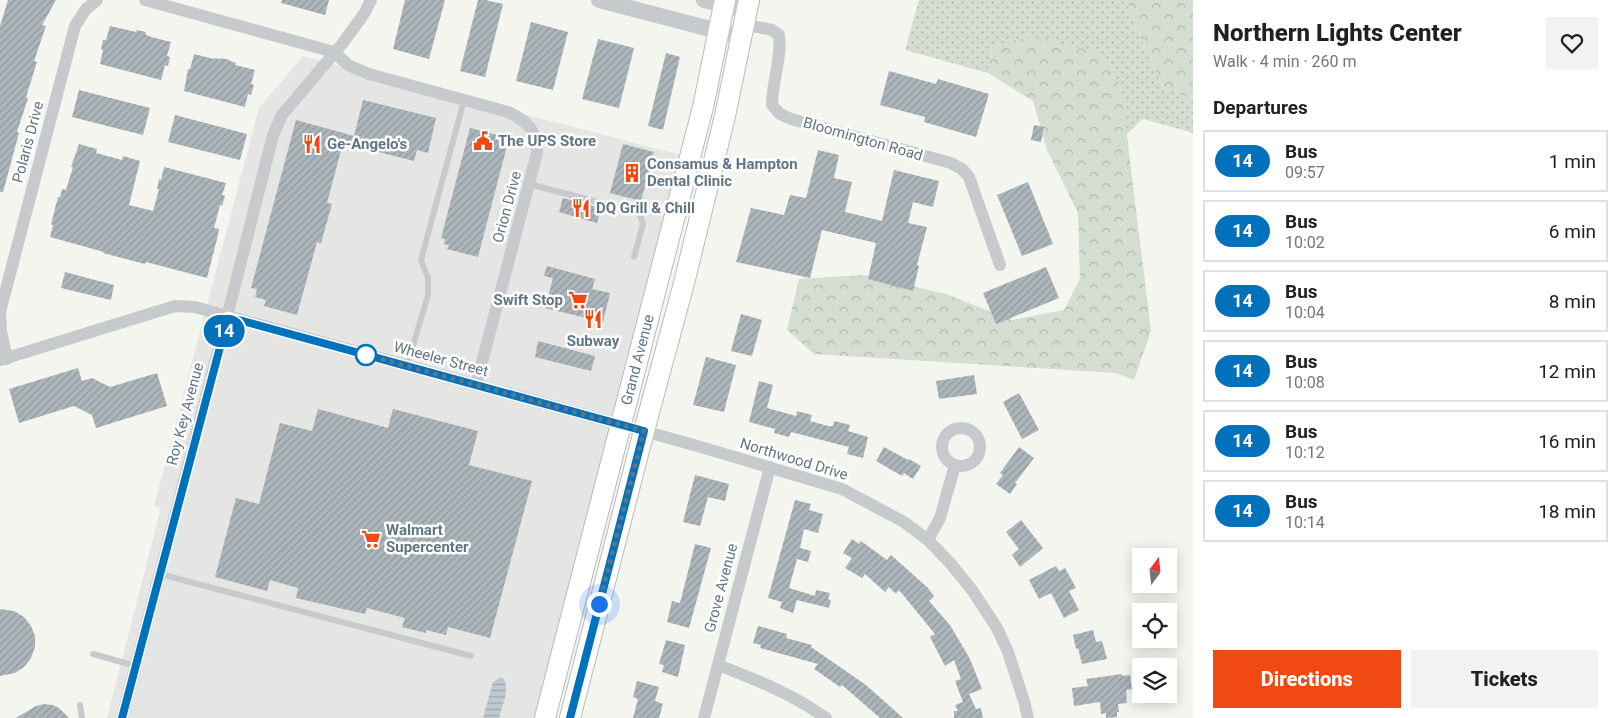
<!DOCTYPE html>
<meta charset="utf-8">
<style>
body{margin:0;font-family:Roboto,sans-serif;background:#f2f2f2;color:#202124;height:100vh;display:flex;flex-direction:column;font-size:19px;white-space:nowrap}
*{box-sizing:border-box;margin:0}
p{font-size:16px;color:#757577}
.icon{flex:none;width:28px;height:28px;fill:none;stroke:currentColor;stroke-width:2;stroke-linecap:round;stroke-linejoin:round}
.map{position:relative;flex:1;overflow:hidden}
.sheet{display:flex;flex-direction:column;background:#fff;width:425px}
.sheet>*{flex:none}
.badge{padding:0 10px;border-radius:16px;font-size:18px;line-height:32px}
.needle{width:32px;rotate:15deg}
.buttons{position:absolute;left:1132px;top:548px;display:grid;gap:10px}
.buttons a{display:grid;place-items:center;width:45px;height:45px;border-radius:0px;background:#fff;box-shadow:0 2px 12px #0003;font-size:25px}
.you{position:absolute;width:25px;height:25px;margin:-12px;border:4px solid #fff;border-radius:50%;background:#1a73e8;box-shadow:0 0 0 8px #1a73e833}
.map>.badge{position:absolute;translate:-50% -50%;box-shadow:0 0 0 2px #fff}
h2{padding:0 20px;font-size:19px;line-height:45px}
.round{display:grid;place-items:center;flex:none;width:52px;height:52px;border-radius:0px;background:#f2f2f2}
.overview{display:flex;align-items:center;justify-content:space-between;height:85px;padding:0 20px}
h1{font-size:24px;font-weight:800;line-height:38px}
.cta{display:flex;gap:10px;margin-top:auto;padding:10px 20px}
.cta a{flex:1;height:58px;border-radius:0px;background:#f14914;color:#fff;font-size:20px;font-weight:800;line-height:58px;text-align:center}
.cta a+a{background:#f2f2f2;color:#202124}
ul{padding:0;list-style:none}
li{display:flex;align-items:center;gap:15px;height:62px;margin:0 10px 8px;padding:0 10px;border:2px solid #e0e0e0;border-radius:0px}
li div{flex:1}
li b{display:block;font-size:19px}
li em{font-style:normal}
li .badge{min-width:55px;font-weight:700;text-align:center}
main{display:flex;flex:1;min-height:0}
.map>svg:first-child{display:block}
.built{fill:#e5e6e4}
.grass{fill:url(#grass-dots)}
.forest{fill:url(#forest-crowns)}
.water{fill:url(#water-rules)}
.building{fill:url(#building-hatch)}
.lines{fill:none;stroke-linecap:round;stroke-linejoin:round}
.primary-casing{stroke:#b7bbbe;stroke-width:22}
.service{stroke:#c7cacd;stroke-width:6}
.minor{stroke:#c7cacd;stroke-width:12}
.tertiary{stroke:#c7cacd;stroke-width:16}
.primary{stroke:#fff;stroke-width:20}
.line-casing{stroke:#fff;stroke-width:11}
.line{stroke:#0072bc;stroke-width:8}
.walk{stroke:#617584;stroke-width:5;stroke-dasharray:0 9}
.stop-dot{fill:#fff;stroke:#0072bc;stroke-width:2.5}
.labels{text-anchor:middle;stroke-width:5;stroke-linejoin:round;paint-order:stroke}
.street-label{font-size:15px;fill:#617584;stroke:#fff}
.poi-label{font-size:15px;font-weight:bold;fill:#617584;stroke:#fff;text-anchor:start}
</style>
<main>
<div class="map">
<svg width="1193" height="718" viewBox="0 0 1193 718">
<defs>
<pattern id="grass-dots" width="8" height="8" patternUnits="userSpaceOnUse" patternTransform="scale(1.25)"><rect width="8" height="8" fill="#d5ddd1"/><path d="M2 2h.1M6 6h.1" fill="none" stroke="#b0b8af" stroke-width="1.8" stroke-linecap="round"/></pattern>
<pattern id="forest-crowns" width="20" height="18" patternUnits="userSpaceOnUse" patternTransform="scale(1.25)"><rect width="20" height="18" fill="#d5ddd1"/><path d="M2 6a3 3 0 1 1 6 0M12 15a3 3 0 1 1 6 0" fill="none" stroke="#b0b8af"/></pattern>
<pattern id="water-rules" width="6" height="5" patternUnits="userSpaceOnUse" patternTransform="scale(1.25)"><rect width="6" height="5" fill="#bdc9ce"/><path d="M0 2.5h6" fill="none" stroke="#9da8ad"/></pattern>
<pattern id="building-hatch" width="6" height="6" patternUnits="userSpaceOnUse" patternTransform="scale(1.25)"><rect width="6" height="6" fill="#acb5b9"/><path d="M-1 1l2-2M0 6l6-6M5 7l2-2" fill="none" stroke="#8f989c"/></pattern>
</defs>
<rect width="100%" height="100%" fill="#f5f5f0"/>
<!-- built -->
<path class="built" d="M303 56 681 155 540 718H107L161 508 154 506 259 108Z"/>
<!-- grass -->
<path class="grass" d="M919 0H1127L1137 30 1163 87 1193 100V133L1143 119 1126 135 1121 87 992 46 988 73 905 50Z"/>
<!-- forest -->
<g class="forest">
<path d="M1127 0H1193V100L1163 87 1137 30Z"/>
<path d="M1028 37 1103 53 1121 87 1151 331 1134 380 1116 373 814 354 787 330 799 279 864 275 946 294 1012 320 1064 310 1080 279 1078 213 1047 150 1033 101 988 73 992 46Z"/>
</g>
<!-- water -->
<path class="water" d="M500 678 504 679C510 690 502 707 499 718H483L493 682Z"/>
<!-- building -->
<g class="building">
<path d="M8 0H56L42 25 46 26 34 61 37 62 26 97 28 98 17 132 19 133 3 192H0V26Z"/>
<path d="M282 0H329L325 15 281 3Z"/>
<path d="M405 0H445L429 59 393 49Z"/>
<path d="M478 0H485L503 4 485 77 460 71Z"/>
<path d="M531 22 568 32 553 90 516 81Z"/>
<path d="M110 26 136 32 137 30 146 32 145 34 151 37 171 42 167 56 170 57 168 66 165 65 161 80 100 64 103 50 101 49 103 40H106Z"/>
<path d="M598 39 634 48 619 108 582 99Z"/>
<path d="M666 53 680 57 663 130 648 126Z"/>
<path d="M194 54 214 59V58L220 59 221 58 230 60V61L236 63 235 65 255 70 251 84 254 85 251 95 248 94 245 107 184 91 188 69H190Z"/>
<path d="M889 71 936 84 938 79 989 94 976 137 924 122 925 117 880 105Z"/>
<path d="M79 90 150 108 143 135 72 117Z"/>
<path d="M363 100 436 118 428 153 417 150 414 161 343 143 327 203 332 204 321 243 317 242 297 315 264 306 266 300 255 297 257 289 251 288 296 120 354 136Z"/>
<path d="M175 115 247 134 240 160 168 142Z"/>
<path d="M1034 125 1044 127 1041 142 1031 140Z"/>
<path d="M470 128 497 135 495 139 503 141 502 145 507 146 478 257 447 249 449 245 444 244 445 239 441 238Z"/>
<path d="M79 144 97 149 96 153 122 160 123 156 140 161 129 205 153 211 159 189H157L159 179 161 180 164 167 226 183 222 195 225 196 222 206 220 205 214 228 219 229 217 239 207 278 146 262 145 264 103 253 104 252 50 237 53 225 51 224 58 197H60L62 189 66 190 73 167H71Z"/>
<path d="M623 144 654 152 641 201 610 193Z"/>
<path d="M818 150 839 155 834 178 852 182 845 212 882 221 894 170 939 181 933 207 913 202 908 223 927 227 917 265 919 266 913 291 868 279 876 243 822 230 810 278 736 262 751 208 784 215 790 195 806 198Z"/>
<path d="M1028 182 1053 244 1022 256 997 195Z"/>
<path d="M563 198 601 208 597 223 559 212Z"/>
<path d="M547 266 595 279 592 289 610 293 603 322 545 308 553 278 544 276Z"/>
<path d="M1046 267 1059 298 996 324 983 293Z"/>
<path d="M65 272 114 285 111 300 61 288Z"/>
<path d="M741 314 762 320 752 356 731 351Z"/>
<path d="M538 341 595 356 591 371 535 357Z"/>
<path d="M706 357 736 365 724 412 693 405Z"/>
<path d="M78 368 82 381 92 378 110 387 157 373 167 406 96 428 92 415 74 406 19 423 9 389Z"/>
<path d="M974 375 977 394 939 399 936 381Z"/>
<path d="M759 381 773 385 767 408 796 416 797 411 812 415 810 421 828 426H833L834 421 850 425 848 431 868 437 863 458 847 454 849 447 791 432 789 437 774 433 775 429 749 422Z"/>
<path d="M1019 393 1039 430 1022 439 1003 402Z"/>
<path d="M318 409 388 428 393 409 478 431 469 465 532 481 490 638 448 627 446 635 426 630V633L402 627 405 618 367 608 365 614 296 598 298 588 270 580 267 591 215 577 236 498 259 504 280 423 312 431Z"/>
<path d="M884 447 908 460 909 459 921 466 913 479 904 473 902 476 876 461Z"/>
<path d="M1019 447 1034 458 1015 483 1017 484 1010 494 996 484 1003 475 1000 473Z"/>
<path d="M695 475 729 484 725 501 708 497 700 526 683 522Z"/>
<path d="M795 500 811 504 809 510 823 514 818 533 804 529 800 548 811 551 808 562 797 559 789 588 815 596 816 590 830 593 828 599 831 600 829 608 797 600 793 613 780 608 782 602 768 598Z"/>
<path d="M1021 520 1043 548 1020 567 1012 555 1019 549 1006 532Z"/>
<path d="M852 539 859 544 861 541 887 560 891 555 927 587 934 596 929 601 950 625 970 659 982 689 969 694 976 709 981 708 983 718H954V711H958L955 705 963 702 955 681 961 679 954 660 945 666 930 637 935 634 899 590 896 594 889 587 885 592 865 574 862 578 845 568 852 558 843 553Z"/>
<path d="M695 544 711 548 689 628 667 622 672 601 680 603Z"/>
<path d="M1056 566 1059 571 1065 568 1076 588 1069 591 1079 610 1064 618 1051 593 1039 599 1029 580Z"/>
<path d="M0 609 14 611 24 617 31 626 35 636V647L31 658 24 667 15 673 0 676Z"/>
<path d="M758 626 787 634 786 638 812 645 811 647 866 685 903 718H880L842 685 840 687 814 669 818 664 760 648 761 645 753 643Z"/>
<path d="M1093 630 1096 642 1102 641 1107 659 1082 664 1078 648 1076 649 1073 635Z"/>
<path d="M666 640 685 645 678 677 662 672 664 665 659 664Z"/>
<path d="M1122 674V676L1130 675 1132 689 1126 690 1127 703 1118 704 1119 712H1117V717L1106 718V713L1101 714 1100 702 1074 706 1072 688 1088 686 1086 679Z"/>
<path d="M637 681 659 687 655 701 663 704 659 718H633L638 699 633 697Z"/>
<path d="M44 704 52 705 59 708 69 718H16L36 706Z"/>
</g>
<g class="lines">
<!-- primary casing -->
<g class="primary-casing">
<g id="primary">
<path id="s1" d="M545 718 680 196 703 107 725 0"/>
<path d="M570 718 644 431 684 283 725 116 749 0"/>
</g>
</g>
<!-- service -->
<g class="service">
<path d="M529 184 636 212 641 217 643 224 634 257"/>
<path d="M407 366 428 295V278L421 260 464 100"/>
<path d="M160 574 471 656"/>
<path d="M93 654 136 666"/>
<path d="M80 705 82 718"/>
</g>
<!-- minor -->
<g class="minor">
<path d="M145 0 334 52 348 65 369 74 508 112C529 122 536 130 537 153L476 385"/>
<path d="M743 24 772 30 779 35C782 58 772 82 772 105L780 114 791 119 951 163 962 169 969 177 1000 265"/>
<path d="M7 359 1 331 0 312 75 26 86 9 97 0"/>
<path d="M0 360 175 306 195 307 694 445 842 489 904 522 928 540 951 564 972 590 997 628 1008 652 1024 701 1028 718"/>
<circle cx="961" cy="447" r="19"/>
<path d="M928 540 940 518 955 465"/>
<path d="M718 665C757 680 792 694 826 718"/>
<path d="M122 718 227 317 273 135 282 115 342 44 364 14 371 0"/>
<path d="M704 718 770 467"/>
</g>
<!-- tertiary -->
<g class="tertiary">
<path d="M599 0 741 37"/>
<path d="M704 0 747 11"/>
</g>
<!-- primary -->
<use href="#primary" class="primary"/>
</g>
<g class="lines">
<!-- line casing -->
<g class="line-casing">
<path id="line" d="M122 718 228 317 644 431 570 718"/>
</g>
<!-- line -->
<use href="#line" class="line"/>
<!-- walk -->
<path class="walk" d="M366 355 644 431 599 604"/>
</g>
<!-- icons -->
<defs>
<g id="civic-bare" transform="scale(1.5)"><path d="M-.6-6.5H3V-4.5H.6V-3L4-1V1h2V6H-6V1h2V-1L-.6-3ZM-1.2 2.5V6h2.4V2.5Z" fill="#f14914" stroke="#fff" stroke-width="2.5" paint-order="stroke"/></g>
<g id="restaurant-bare" transform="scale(1.5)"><path d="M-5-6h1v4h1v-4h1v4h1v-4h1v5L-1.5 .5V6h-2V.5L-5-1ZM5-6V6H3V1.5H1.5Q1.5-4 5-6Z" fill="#f14914" stroke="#fff" stroke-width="2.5" paint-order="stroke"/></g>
<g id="building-bare" transform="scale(1.5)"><path d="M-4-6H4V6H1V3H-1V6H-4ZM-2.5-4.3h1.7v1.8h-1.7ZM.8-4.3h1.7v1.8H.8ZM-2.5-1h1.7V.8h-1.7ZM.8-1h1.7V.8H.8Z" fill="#f14914" stroke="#fff" stroke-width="2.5" paint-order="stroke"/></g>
<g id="supermarket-bare" transform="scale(1.5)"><path d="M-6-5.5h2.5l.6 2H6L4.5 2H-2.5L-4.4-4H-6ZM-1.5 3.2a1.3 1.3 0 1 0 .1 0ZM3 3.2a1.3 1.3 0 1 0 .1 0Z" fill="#f14914" stroke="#fff" stroke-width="2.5" paint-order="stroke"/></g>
</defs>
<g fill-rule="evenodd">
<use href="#civic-bare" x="483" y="141"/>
<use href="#restaurant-bare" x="312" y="144"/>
<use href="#building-bare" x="632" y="173"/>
<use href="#restaurant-bare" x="581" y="208"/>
<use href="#supermarket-bare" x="578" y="300"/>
<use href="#restaurant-bare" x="593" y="319"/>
<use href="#supermarket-bare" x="371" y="539"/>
</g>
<!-- markers -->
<circle class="stop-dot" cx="366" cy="355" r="10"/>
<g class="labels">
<!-- street labels -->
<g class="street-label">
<text transform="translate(863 139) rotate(16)" y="5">Bloomington Road</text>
<text transform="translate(28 142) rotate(-75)" y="5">Polaris Drive</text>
<text transform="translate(507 207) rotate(-75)" y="5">Orion Drive</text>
<text transform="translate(441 359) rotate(15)" y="5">Wheeler Street</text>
<text dy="5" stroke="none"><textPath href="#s1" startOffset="370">Grand Avenue</textPath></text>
<text transform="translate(185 414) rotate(-75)" y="5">Roy Key Avenue</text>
<text transform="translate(794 459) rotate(17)" y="5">Northwood Drive</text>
<text transform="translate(721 588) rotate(-75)" y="5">Grove Avenue</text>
</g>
<!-- poi labels -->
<g class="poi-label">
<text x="498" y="146">The UPS Store</text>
<text x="327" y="149">Ge-Angelo's</text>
<text x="647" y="169">Consamus &amp; Hampton<tspan x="647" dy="17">Dental Clinic</tspan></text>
<text x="596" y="213">DQ Grill &amp; Chill</text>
<text x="563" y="305" text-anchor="end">Swift Stop</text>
<text x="593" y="346" text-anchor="middle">Subway</text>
<text x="386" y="535">Walmart<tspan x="386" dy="17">Supercenter</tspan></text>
</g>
</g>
</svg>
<div class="buttons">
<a><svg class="needle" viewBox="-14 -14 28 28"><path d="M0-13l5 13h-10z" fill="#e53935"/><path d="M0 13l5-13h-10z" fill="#757577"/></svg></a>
<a><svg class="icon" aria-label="locate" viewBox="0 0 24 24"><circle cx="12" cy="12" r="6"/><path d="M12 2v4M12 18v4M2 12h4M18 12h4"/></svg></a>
<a><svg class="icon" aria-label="layers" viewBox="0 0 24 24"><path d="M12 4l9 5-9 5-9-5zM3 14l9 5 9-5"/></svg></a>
</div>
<div class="you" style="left:599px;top:604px"></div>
<b class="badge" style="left:224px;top:331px;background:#0072bc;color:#fff">14</b>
</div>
<section class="sheet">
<div class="overview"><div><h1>Northern Lights Center</h1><p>Walk · 4 min · 260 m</p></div><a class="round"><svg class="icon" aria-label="heart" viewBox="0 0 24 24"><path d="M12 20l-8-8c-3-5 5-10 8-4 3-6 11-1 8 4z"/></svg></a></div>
<h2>Departures</h2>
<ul>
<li><span class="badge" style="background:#0072bc;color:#fff">14</span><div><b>Bus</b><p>09:57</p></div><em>1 min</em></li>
<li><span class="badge" style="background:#0072bc;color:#fff">14</span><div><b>Bus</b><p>10:02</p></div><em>6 min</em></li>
<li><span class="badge" style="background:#0072bc;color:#fff">14</span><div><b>Bus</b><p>10:04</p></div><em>8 min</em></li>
<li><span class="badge" style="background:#0072bc;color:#fff">14</span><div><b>Bus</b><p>10:08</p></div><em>12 min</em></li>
<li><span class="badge" style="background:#0072bc;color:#fff">14</span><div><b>Bus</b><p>10:12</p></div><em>16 min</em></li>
<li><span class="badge" style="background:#0072bc;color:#fff">14</span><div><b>Bus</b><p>10:14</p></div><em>18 min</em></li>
</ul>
<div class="cta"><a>Directions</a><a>Tickets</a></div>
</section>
</main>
